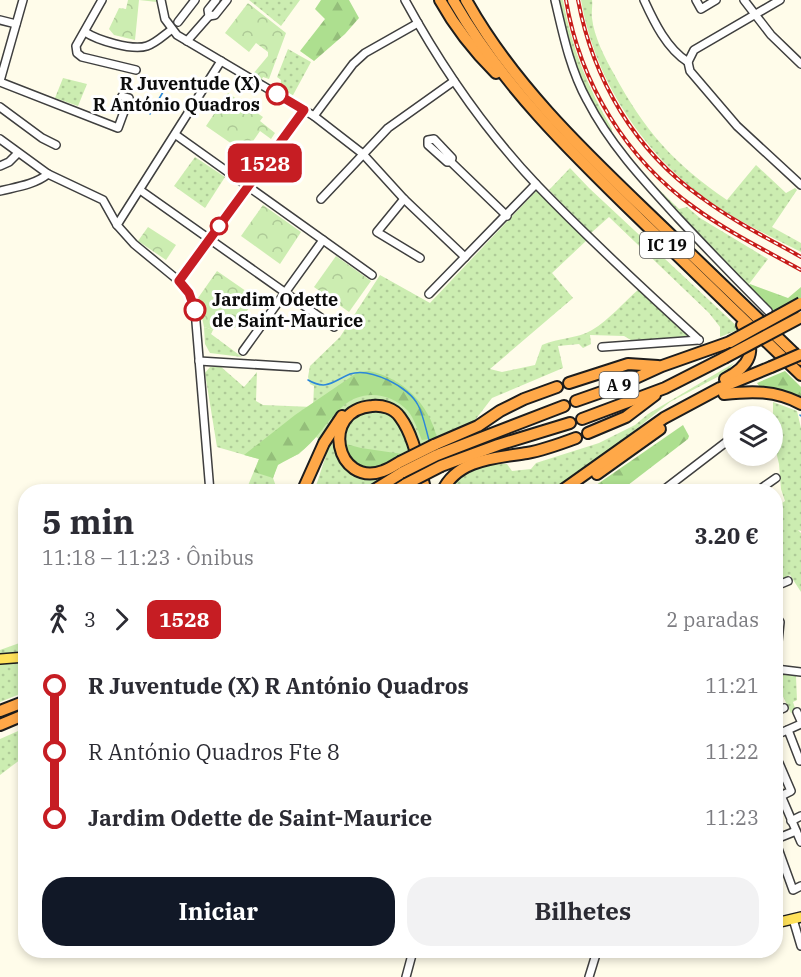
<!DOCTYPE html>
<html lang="pt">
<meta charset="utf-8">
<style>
body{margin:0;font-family:"IBM Plex Serif",serif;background:#f2f2f3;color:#2b2b33;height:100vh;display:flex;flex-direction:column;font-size:22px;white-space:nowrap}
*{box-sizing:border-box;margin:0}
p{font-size:20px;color:#7c7c81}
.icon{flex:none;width:33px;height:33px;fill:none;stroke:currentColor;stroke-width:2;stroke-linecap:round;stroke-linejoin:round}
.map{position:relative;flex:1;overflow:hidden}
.details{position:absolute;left:18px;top:484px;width:765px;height:474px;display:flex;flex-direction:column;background:#fff;border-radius:24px;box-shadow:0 3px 9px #0003}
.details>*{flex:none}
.badge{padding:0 12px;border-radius:9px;font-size:21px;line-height:39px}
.buttons{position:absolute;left:723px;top:406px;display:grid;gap:12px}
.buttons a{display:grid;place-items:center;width:60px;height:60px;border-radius:50%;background:#fff;box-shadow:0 3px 9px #0003;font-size:30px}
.map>.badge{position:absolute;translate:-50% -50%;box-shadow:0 0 0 3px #fff}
.legs{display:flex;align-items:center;gap:9px;height:66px;padding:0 24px;font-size:20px}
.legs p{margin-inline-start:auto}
.summary{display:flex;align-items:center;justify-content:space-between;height:102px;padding:0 24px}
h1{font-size:33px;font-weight:800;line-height:45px}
.button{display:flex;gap:12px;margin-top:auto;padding:12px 24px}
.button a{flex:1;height:69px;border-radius:24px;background:#111827;color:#fff;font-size:24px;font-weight:800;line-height:69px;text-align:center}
.button a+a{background:#f2f2f3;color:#2b2b33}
ul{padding:0 24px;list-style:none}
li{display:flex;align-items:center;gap:21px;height:66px;font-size:22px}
li i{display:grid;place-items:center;width:9px;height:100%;margin:0 8px;background:currentColor}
li i::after{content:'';width:15px;height:15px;margin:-8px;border:4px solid;border-radius:50%;background:#fff}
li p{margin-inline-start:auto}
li:first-child i{background:linear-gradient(#0000 50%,currentColor 0)}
li:last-child i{background:linear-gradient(currentColor 50%,#0000 0)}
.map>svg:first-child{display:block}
.grass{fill:url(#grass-dots)}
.forest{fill:url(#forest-firs)}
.park{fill:url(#park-crowns)}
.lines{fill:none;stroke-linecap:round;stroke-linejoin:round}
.stream{stroke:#2b87d9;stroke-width:1.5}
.minor-casing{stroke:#3f3f3f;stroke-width:10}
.major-casing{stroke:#1d1d1d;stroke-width:12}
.highway-casing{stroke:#1d1d1d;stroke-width:14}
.minor{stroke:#fff;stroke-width:7}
.major{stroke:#ffe25a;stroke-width:9}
.highway{stroke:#ffa848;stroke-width:10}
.rail-casing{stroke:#c71c19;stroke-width:4}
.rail{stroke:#fff;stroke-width:1.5;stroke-dasharray:4.5;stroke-linecap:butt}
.highway-bridge-casing{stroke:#1d1d1d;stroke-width:14;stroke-linecap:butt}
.highway-bridge{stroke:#ffa848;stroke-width:10}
.line-1-casing{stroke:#fff;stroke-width:14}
.line-1{stroke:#c61d23;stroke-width:9}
.stop-1-dot{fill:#fff;stroke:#c61d23;stroke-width:3}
.labels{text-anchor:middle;stroke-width:6;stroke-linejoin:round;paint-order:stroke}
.shield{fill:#fff;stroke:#555;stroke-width:1.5}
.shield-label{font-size:16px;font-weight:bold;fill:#0c0c0c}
.stop-label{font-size:18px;font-weight:bold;fill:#0c0c0c;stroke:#fff;text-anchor:end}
</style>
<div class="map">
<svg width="801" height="977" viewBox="0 0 801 977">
<defs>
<pattern id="grass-dots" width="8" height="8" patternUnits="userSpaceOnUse" patternTransform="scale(1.5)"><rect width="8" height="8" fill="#ccedb1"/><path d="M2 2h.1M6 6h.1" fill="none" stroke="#aeca97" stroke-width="1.8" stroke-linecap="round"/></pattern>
<pattern id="forest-firs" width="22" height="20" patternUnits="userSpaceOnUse" patternTransform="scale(1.5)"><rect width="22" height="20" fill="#addf8f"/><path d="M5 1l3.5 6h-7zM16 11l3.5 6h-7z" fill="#94be7a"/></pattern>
<pattern id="park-crowns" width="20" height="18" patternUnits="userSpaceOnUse" patternTransform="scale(1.5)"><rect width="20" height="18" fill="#ccedb1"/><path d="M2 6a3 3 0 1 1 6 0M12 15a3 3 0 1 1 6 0" fill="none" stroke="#aeca97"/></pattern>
</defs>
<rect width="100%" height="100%" fill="#fffcea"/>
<!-- grass -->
<g class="grass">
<path d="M249 0H300L281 26Z"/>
<path d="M557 0H563C571 46 588 88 612 129V134L641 172 679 209 687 207 700 218 768 259 746 288C691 230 627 173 590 101 574 69 566 35 557 0Z"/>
<path d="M581 0H592C593 6 591 12 592 18 594 37 605 58 614 74 644 130 674 164 727 200L756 165 786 193 795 188 797 190 772 227 801 243V252C765 233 725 216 694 190 635 141 594 75 581 0Z"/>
<path d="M288 49 311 62 292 97 280 90 281 80 277 77Z"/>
<path d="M63 78 87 84 78 106 55 98Z"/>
<path d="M195 157 225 177 205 208 174 186Z"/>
<path d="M570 168 589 188 740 329 720 337V327L709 313 609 217 591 233 549 190Z"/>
<path d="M537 190 587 240 552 273 573 298 490 369 502 372 535 365 542 345C557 338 577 339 592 330 609 320 624 302 639 289L691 337 631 340 624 336 590 335 591 344 583 348 579 344 558 346 563 368 492 398 472 424 360 492H314L329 446 316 437 299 454 278 463 273 478 278 492H249L247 488 259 459 217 447 205 373 210 367 220 366 244 387 257 372 256 401 263 405 313 407 314 386 310 384 308 377 310 366 340 337 380 275 430 303Z"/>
<path d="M204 327 213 330 211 334 242 357 210 353 205 344Z"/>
<path d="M734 363 725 373 670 402 590 466 550 492H449C466 467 478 464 507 464L512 471 531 469 536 463 599 443 635 425 648 414Z"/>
<path d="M773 402 797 411 801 428V531L798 530 801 533V592L790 575 779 581 776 573V507L785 501 781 489 779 464 773 439Z"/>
<path d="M25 641V692L0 702V650Z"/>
<path d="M776 672 796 676 797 700 793 702 796 711 791 713 778 686H776Z"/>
<path d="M25 728V756L0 775V739Z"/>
</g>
<!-- forest -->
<g class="forest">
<path d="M321 0H349L359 18 345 34 314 61 300 51 325 19 315 9Z"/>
<path d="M750 284 788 298 801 287V299L775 314 746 288Z"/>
<path d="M369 371C403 378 429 404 437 438L422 440C418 431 414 418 408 411 390 392 361 389 342 407 326 421 316 442 298 454 292 458 284 461 278 465L273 478 254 472 259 459 244 455 295 415 358 372Z"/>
<path d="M785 371 801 387V400L762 390 757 383Z"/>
<path d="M683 425 689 436 688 439 619 492H586Z"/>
<path d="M346 444 361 448 402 454V457C375 473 360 474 342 447Z"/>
</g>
<!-- park -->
<g class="park">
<path d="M128 0H157V2L139 0 135 40 114 35 109 29 119 8 126 9Z"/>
<path d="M248 3 286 33 269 79 263 77 260 82 252 75 268 56V52L256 43 249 52 225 33Z"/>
<path d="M228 93 263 117 260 121 275 133 271 139 260 131 245 153 206 126Z"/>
<path d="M263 205 301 232 280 264 241 236Z"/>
<path d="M148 227 176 245 166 260 138 241Z"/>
<path d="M336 256 371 281 349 312 314 287Z"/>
<path d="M217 271 256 298 235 328 220 319 213 330 204 327 198 298Z"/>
</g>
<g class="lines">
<!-- stream -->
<g class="stream">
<path d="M150 114 166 87"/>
<path d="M308 380C327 391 333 381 350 374 370 367 409 387 418 405 423 414 426 430 429 440"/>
<path d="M800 415 801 416"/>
</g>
<!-- minor casing -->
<g class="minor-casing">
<g id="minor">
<path d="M102 0 76 46 77 53 82 57 136 70"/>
<path d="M161 0 165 19 177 35 314 116 363 154 404 199 465 257"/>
<path d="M405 0C441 66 485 130 537 185 589 239 644 290 699 340"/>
<path d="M555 0C563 34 570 69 587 100 610 145 645 182 679 219 708 250 738 281 768 311"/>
<path d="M644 0C654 22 667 49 688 62"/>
<path d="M696 0 701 9 716 0"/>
<path d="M744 0 771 35 801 64"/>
<path d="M780 0 694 50 688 62 690 71 737 126 801 185"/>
<path d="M209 16 215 15 227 0"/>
<path d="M0 20 16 24"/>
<path d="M178 22 195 0"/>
<path d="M85 32C97 40 132 51 147 46 156 43 164 35 171 30"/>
<path d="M187 41 209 16 208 10 216 0"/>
<path d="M0 81 23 0"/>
<path d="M0 82 118 128 129 98 122 96"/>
<path d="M0 107 42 138 56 145"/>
<path d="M314 116 353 64 365 53 418 23"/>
<path d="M176 135 372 275"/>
<path d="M0 139 48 174 103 200 117 225 134 244 179 281 189 293 195 310 210 492"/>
<path d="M451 162H447L428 145V140L434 139 452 158 451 162 507 216"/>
<path d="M0 166 9 162 18 153"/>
<path d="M140 190 334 327"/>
<path d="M0 191C16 187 34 185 48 174"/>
<path d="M321 199 388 128 454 81"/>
<path d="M404 199 377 232 420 258"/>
<path d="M117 225 221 61"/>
<path d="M179 281 304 110"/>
<path d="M429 294 536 184"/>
<path d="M602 347 699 340"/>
<path d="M243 351 323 240"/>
<path d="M199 361 297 367"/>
<path d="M759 417 762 415"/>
<path d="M661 492 734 436"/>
<path d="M756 492 776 478"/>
<path d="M776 586 788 581"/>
<path d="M776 616 780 622 776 661"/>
<path d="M776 669 801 672"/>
<path d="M776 707 777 711 784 708"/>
<path d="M797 712 801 721"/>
<path d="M788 730 800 761"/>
<path d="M776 735 801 724"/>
<path d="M776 765 779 763 791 791 781 796"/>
<path d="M776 784 801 842"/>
<path d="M791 821 801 816"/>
<path d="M776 839 796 831"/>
<path d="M776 843 793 890 801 886"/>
<path d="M793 919 801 946"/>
<path d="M406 977 413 951"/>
<path d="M589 977 597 951"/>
</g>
</g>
<!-- major casing -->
<g class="major-casing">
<g id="major">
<path d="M0 659 26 657"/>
<path d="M776 923 801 917"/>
</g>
</g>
<!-- highway casing -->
<g class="highway-casing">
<g id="highway">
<path d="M440 0C455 27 474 51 496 73"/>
<path d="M453 0C503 87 575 156 646 225 698 275 750 325 801 375"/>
<path d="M466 0C511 81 579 147 646 211 698 261 749 310 801 360"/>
<path d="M725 379C750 366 758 351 742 325"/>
<path d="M569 383 628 364 658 366"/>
<path d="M724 394C751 391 776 390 801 404"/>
<path d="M576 401 616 387 662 366 730 342"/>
<path d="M582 419 665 388 724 358"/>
<path d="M588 433 626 417 655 395"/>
<path d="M434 445 478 426 500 411 524 399 557 387"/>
<path d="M437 455 564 406"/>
<path d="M400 462C395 465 389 469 383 471 336 488 319 410 372 406 382 405 394 408 400 417 415 437 419 468 426 492"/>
<path d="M441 466 498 445 570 423"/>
<path d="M597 474 660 429"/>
<path d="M302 492 324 443 342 416"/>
<path d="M371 492 403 472"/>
<path d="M393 492 406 484"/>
<path d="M442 492C457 459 495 458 527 453 544 450 560 444 576 438"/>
<path d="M560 492 664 418 720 388 771 367"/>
<path d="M0 711 26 701"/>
<path d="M0 725 26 714"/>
</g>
</g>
<!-- minor -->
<use href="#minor" class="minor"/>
<!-- major -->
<use href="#major" class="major"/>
<!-- highway -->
<use href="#highway" class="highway"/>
<!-- rail casing -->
<g class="rail-casing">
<g id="rail">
<path d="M566 0C580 83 626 159 695 208 728 232 765 250 801 270"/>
<path d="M578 0C593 80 635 151 702 198 733 221 767 238 801 257"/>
</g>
</g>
<!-- rail -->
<use href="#rail" class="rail"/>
<!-- highway-bridge casing -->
<g class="highway-bridge-casing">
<g id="highway-bridge">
<path d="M730 342 801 303"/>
<path d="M724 358 801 317"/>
<path d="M771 367 801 354"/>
<path d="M400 462 434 445"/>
<path d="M403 472 437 455"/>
<path d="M406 484 441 466"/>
</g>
</g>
<!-- highway-bridge -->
<use href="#highway-bridge" class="highway-bridge"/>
</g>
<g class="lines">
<!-- line-1 casing -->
<g class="line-1-casing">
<path id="line-1" d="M195 310 189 293 179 281 304 110 277 94"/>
</g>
<!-- line-1 -->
<use href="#line-1" class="line-1"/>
</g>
<!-- markers -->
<g class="stop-1-dot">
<circle cx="277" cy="94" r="10"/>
<circle cx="219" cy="226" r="8"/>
<circle cx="195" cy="310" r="10"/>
</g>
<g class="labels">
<!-- shield labels -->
<g class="shield">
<rect x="640" y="232" width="54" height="26" rx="4.5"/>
<rect x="599.5" y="372" width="39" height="26" rx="4.5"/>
</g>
<g class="shield-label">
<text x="667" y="251">IC 19</text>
<text x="619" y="391">A 9</text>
</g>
<!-- stop labels -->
<g class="stop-label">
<text x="260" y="90">R Juventude (X)<tspan x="260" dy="21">R António Quadros</tspan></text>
<text x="212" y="306" text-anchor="start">Jardim Odette<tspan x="212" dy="21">de Saint-Maurice</tspan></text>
</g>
</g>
</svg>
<div class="buttons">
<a><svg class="icon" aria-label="layers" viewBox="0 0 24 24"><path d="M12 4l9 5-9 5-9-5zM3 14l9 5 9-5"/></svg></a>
</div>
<b class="badge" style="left:265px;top:163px;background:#c61d23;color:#fff">1528</b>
<section class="details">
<div class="summary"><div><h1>5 min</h1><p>11:18 – 11:23 · Ônibus</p></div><b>3.20 €</b></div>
<div class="legs"><svg class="icon" aria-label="walk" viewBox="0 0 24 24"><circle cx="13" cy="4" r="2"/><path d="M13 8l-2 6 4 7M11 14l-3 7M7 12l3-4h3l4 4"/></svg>3<svg class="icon" aria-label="forward" viewBox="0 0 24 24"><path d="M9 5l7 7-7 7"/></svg><b class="badge" style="background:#c61d23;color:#fff">1528</b><p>2 paradas</p></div>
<ul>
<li><i style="color:#c61d23"></i><b>R Juventude (X) R António Quadros</b><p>11:21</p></li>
<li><i style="color:#c61d23"></i><span>R António Quadros Fte 8</span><p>11:22</p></li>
<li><i style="color:#c61d23"></i><b>Jardim Odette de Saint-Maurice</b><p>11:23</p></li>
</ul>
<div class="button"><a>Iniciar</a><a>Bilhetes</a></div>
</section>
</div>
